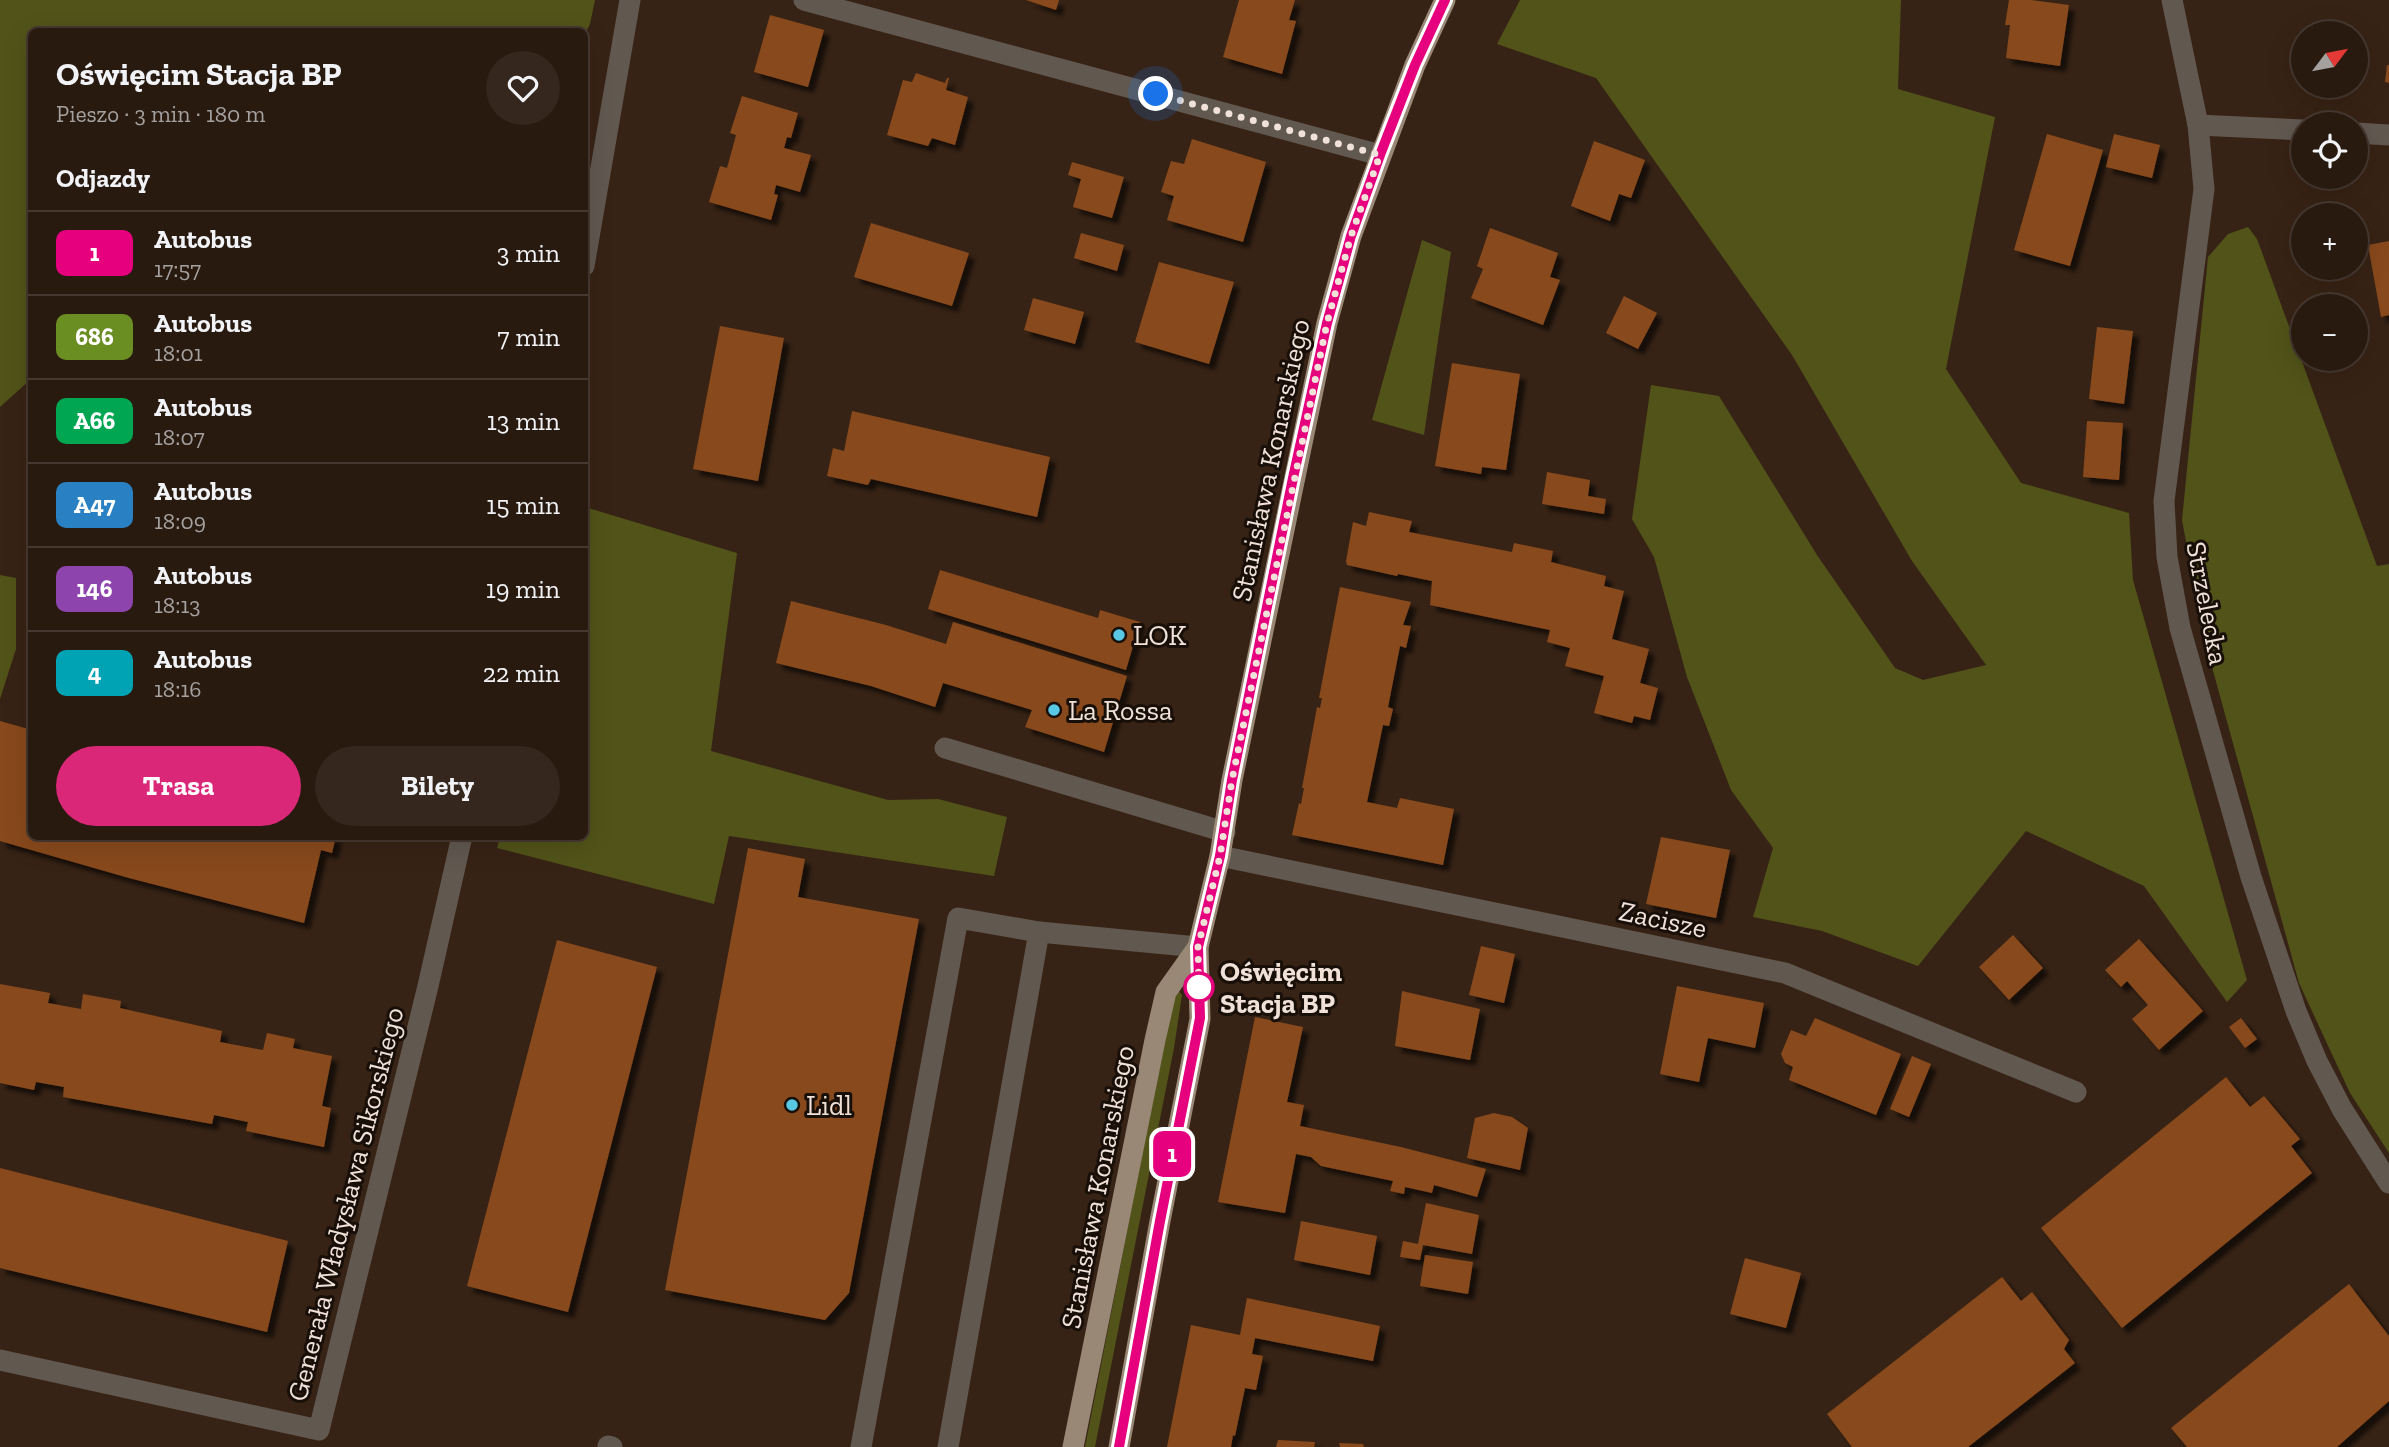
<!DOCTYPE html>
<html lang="pl">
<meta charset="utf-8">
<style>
body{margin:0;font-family:"Zilla Slab",serif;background:#35271e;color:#f1f3f6;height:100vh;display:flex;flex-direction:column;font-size:26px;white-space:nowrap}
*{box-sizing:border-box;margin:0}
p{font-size:23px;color:#a5a19f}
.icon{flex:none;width:38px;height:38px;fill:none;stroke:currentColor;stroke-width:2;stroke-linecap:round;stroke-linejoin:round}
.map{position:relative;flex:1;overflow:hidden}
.sheet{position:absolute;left:28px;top:28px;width:560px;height:812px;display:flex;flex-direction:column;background:#291a10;border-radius:10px;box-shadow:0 7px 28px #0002,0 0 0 2px #453830}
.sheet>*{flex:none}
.badge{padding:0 14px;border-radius:10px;font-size:24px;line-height:46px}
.needle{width:46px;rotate:58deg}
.controls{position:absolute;left:2291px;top:21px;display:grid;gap:14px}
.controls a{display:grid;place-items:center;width:77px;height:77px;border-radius:50%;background:#291a10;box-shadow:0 7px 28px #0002,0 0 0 2px #453830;font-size:35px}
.you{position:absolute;width:35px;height:35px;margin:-18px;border:5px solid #fff;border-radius:50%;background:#1a73e8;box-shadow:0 0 0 10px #1a73e833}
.map>.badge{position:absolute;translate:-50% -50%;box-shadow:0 0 0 4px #fff}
h2{padding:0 28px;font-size:26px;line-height:63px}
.round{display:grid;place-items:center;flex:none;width:74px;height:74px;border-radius:37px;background:#35271e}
.overview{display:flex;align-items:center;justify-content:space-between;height:119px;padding:0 28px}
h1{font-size:33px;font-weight:700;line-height:52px}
.primary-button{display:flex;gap:14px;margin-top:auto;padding:14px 28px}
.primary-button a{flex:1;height:80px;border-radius:42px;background:#db2777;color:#fff;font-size:28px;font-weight:700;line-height:80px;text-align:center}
.primary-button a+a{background:#35271e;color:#f1f3f6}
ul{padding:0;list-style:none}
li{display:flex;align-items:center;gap:21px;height:84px;padding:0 28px;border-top:2px solid #453830}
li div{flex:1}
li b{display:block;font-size:26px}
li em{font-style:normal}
li .badge{min-width:77px;font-weight:700;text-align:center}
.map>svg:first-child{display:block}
.green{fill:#515319}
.building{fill:#88491b;filter:url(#shadow)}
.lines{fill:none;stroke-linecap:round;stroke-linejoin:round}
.minor{stroke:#615850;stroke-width:21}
.major{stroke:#9a8876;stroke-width:21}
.line-casing{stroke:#fff;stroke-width:16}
.line{stroke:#e6007e;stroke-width:10}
.walk{stroke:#f0e2d9;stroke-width:7;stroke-dasharray:0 12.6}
.poi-dot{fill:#59c8e4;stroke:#180f09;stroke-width:2.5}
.stop-dot{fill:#fff;stroke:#e6007e;stroke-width:3.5}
.labels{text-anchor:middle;stroke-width:6;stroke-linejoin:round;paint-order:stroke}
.street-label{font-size:28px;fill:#f0e2d9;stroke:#180f09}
.poi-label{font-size:28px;fill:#f0e2d9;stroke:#180f09;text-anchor:start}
.stop-label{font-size:28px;font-weight:bold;fill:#f0e2d9;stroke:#180f09;text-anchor:start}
</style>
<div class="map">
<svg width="2389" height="1447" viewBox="0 0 2389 1447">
<defs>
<filter id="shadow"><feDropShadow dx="6" dy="6" stdDeviation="2" flood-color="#0009"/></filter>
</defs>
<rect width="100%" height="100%" fill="#372315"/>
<!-- green -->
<g class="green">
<path d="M0 0H595L590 24 585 34 584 32H32L31 379 0 407Z"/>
<path d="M1520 0H1901L1898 89 1995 117 1946 369 2021 483 2129 513 2133 580 2247 980 2227 1002 2144 886 2026 831 1918 966 1822 931 1753 917 1773 848 1731 790 1687 677 1654 557 1632 519 1651 385 1719 396 1817 555 1895 668 1923 680 1986 665 1912 561 1792 355 1596 78 1497 44Z"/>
<path d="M2248 227 2257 239 2377 566 2389 564V1153L2350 1093 2299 983 2204 638 2182 520 2208 257 2228 234Z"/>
<path d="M1422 240 1451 252 1424 435 1372 420Z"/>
<path d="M585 507 737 553 711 751 888 800 938 799 1007 817 994 876 729 836 714 904 497 848 500 837 584 836Z"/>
<path d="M0 575 16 578V649L0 699Z"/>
<path d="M1178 990 1182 995 1174 1048 1095 1447H1085L1174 991Z"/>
</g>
<!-- building -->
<g class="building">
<path d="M1026 0H1059L1056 10Z"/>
<path d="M1239 0H1295L1289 20 1296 21 1282 74 1223 57Z"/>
<path d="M2009 0H2031L2069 5 2060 66 2006 58 2010 25H2005Z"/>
<path d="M770 15 824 30 808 87 754 72Z"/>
<path d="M2387 65H2389V83L2385 82Z"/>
<path d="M916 73 945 83 947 78H949L946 90 968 97 955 145 932 138 928 146 887 135 903 80 912 82Z"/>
<path d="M742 96 798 113 791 138 787 137 784 148 811 155 800 192 776 185 774 194 778 195 771 220 709 202 720 166 727 168 732 150 736 135 730 133Z"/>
<path d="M2047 134 2103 150 2070 266 2014 250Z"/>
<path d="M2114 134 2160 145 2152 178 2106 167Z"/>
<path d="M1192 139 1266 162 1243 242 1167 220 1174 196 1161 192 1171 161 1184 164Z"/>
<path d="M1594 141 1645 160 1631 198 1619 194 1610 221 1571 206Z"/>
<path d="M1072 162 1124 177 1112 218 1073 207 1081 179 1068 175Z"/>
<path d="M871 223 969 253 952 306 854 277Z"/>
<path d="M1490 228 1558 253 1550 277 1560 280 1543 325 1471 298 1483 269 1477 266Z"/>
<path d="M1081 233 1124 245 1117 271 1074 258Z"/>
<path d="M2389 241V315L2381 317 2368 245Z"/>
<path d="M1159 262 1234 282 1209 364 1135 342Z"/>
<path d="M1624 296 1657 313 1638 349 1606 333Z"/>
<path d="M1033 298 1084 312 1075 344 1024 330Z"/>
<path d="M720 326 784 338 758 481 693 469Z"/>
<path d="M2097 327 2133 331 2124 404 2089 399Z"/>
<path d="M1452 363 1520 374 1506 470 1482 467 1481 474 1435 466Z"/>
<path d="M852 411 1050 457 1037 517 871 479 868 485 827 476 833 448 844 451Z"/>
<path d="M2087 421 2123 423 2119 480 2083 477Z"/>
<path d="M1547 472 1590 480 1588 496 1606 499 1604 514 1542 504Z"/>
<path d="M1369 512 1412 521 1409 532 1512 552 1514 543 1553 551 1551 562 1606 576 1604 586 1624 591 1612 639 1649 649 1640 683 1658 688 1650 720 1634 716 1632 723 1594 713 1604 676 1565 666 1570 648 1547 642 1550 630 1430 605 1432 581 1398 574 1397 576 1347 565 1346 561 1353 522 1366 526Z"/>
<path d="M940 570 1098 618 1100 610 1140 622 1126 670 928 609Z"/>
<path d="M1340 587 1411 602 1403 625 1411 626 1406 648 1400 646 1388 707 1393 709 1389 726 1383 725 1367 802 1397 808 1400 798 1454 809 1443 865 1292 835 1299 803 1301 804 1304 788H1302L1317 707 1320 708 1322 698H1319Z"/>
<path d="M791 601 886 625 946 644 953 622 1127 676 1104 752 1025 727 1032 710 943 683 935 707 871 686 776 663Z"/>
<path d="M0 721 32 730V836H336L332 853 321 850 304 923 129 878 0 841Z"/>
<path d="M1661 837 1730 850 1716 918 1646 904Z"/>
<path d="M748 848 805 859 798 897 919 919 849 1293 825 1320 665 1290Z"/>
<path d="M2013 935 2043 968 2009 1000 1979 967Z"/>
<path d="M2139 939 2203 1011 2159 1050 2132 1019 2148 1005 2127 981 2121 987 2105 970Z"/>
<path d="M557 940 657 967 568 1312 467 1286Z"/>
<path d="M1481 946 1515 954 1504 1003 1469 995Z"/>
<path d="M0 984 50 993 48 1003 81 1009 83 994 121 1001 120 1008 222 1031 220 1042 263 1050 267 1033 295 1039 293 1048 332 1056 322 1106 331 1108 324 1147 246 1131 248 1122 214 1115 212 1124 63 1097 64 1087 36 1082 34 1090 0 1083Z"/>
<path d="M1677 986 1764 1003 1755 1048 1708 1038 1699 1082 1660 1074Z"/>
<path d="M1402 991 1480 1009 1470 1060 1395 1046Z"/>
<path d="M1255 1017 1303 1027 1287 1102 1304 1105 1300 1126 1401 1147 1486 1169 1477 1197 1434 1185 1432 1193 1405 1187 1404 1194 1390 1191 1393 1181 1321 1166 1311 1157 1296 1154 1285 1213 1218 1202Z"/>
<path d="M1815 1018 1901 1054 1876 1115 1789 1080 1793 1067 1785 1063 1781 1054 1791 1030 1806 1036Z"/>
<path d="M2241 1018 2257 1039 2245 1048 2229 1027Z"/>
<path d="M1912 1056 1931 1064 1909 1117 1890 1109Z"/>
<path d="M2226 1077 2250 1107 2264 1096 2300 1139 2291 1146 2312 1173 2122 1328 2041 1228Z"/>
<path d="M1494 1113 1512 1117 1528 1128 1520 1170 1467 1158 1475 1118Z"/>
<path d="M0 1168 288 1241 267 1332 0 1268Z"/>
<path d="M1426 1203 1479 1215 1472 1254 1423 1245 1420 1260 1400 1257 1403 1241 1418 1244Z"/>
<path d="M1301 1221 1377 1236 1370 1275 1294 1260Z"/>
<path d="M1425 1255 1473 1262 1468 1294 1420 1286Z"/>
<path d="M1745 1258 1801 1273 1786 1328 1730 1314Z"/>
<path d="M2002 1277 2021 1301 2032 1292 2069 1340 2064 1349 2075 1363 1968 1447H1852L1827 1414Z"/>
<path d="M2349 1284 2389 1336V1401L2337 1447H2187L2171 1428Z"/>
<path d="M1247 1298 1380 1326 1373 1361 1255 1338 1252 1354 1263 1356 1256 1390 1245 1388 1235 1436 1233 1435 1231 1447H1167L1191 1325 1240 1335Z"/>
<path d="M1278 1440 1315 1442 1314 1447H1276Z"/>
<path d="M1339 1443 1363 1444 1364 1447H1340Z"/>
</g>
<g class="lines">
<!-- minor -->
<g class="minor">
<path d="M804 0 1380 155"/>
<path d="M2172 0 2198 125 2204 189 2164 501 2167 557 2180 628 2251 877 2296 1011 2317 1061 2342 1109 2389 1183"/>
<path d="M2198 125 2303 130"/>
<path d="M2356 133 2389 135"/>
<path d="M584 266 630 0"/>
<path d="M945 748 1225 832"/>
<path d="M1220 856 1785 973 2076 1092"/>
<path d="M0 1360 319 1430 428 986 462 836"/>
<path d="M608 1446 612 1447"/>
<path d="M861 1447 958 918 1039 932 1198 947"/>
<path d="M948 1447 1039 932"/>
</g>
<!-- major -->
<g class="major">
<path d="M1073 1447 1155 1040 1166 992 1198 947"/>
<path d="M1119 1447 1160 1221 1200 1019 1198 947 1220 856 1232 780 1327 323 1351 236 1415 65 1445 0"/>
</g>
</g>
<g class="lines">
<!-- line casing -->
<g class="line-casing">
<path id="line" d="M1119 1447 1160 1221 1200 1018 1198 947 1220 856 1232 780 1293 478 1327 323 1339 280 1351 236 1380 155 1415 65 1445 0"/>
</g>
<!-- line -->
<use href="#line" class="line"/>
<!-- walk -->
<path class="walk" d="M1156 94 1380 155 1351 236 1327 323 1232 780 1220 856 1198 947 1199 995V987"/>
</g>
<!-- markers -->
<g class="poi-dot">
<circle cx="1119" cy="635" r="7"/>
<circle cx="1054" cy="710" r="7"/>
<circle cx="792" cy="1105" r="7"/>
</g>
<circle class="stop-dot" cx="1199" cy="987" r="14"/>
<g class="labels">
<!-- street labels -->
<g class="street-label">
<text transform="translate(1270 460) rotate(-78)" y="10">Stanisława Konarskiego</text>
<text transform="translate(2208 603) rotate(79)" y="10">Strzelecka</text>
<text transform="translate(1663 919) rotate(12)" y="10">Zacisze</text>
<text transform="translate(1097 1187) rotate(-79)" y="10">Stanisława Konarskiego</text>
<text transform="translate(345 1204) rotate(-76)" y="10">Generała Władysława Sikorskiego</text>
</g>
<!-- poi labels -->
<g class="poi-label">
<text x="1133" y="645">LOK</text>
<text x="1068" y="720">La Rossa</text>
<text x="806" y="1115">Lidl</text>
</g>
<!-- stop labels -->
<g class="stop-label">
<text x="1220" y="981">Oświęcim<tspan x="1220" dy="32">Stacja BP</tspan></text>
</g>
</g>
</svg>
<div class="controls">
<a><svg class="needle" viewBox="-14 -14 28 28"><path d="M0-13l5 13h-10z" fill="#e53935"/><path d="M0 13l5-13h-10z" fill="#a5a19f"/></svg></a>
<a><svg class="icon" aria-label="locate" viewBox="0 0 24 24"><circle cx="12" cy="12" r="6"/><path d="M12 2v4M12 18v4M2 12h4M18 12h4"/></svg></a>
<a>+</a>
<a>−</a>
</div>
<div class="you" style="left:1156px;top:94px"></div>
<b class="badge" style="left:1172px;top:1154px;background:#e6007e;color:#fff">1</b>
<section class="sheet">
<div class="overview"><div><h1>Oświęcim Stacja BP</h1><p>Pieszo · 3 min · 180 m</p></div><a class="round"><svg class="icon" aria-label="heart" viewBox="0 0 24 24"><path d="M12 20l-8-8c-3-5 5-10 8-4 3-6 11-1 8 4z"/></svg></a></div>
<h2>Odjazdy</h2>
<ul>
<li><span class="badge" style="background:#e6007e;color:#fff">1</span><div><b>Autobus</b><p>17:57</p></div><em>3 min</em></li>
<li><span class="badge" style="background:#6b8e23;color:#fff">686</span><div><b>Autobus</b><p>18:01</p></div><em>7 min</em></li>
<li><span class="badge" style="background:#00a651;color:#fff">A66</span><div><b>Autobus</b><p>18:07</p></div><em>13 min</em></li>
<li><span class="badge" style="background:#2980c2;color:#fff">A47</span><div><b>Autobus</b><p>18:09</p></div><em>15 min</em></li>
<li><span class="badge" style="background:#8e44ad;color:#fff">146</span><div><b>Autobus</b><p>18:13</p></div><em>19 min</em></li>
<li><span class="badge" style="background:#00a3b4;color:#fff">4</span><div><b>Autobus</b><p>18:16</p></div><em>22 min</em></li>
</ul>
<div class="primary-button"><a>Trasa</a><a>Bilety</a></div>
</section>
</div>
